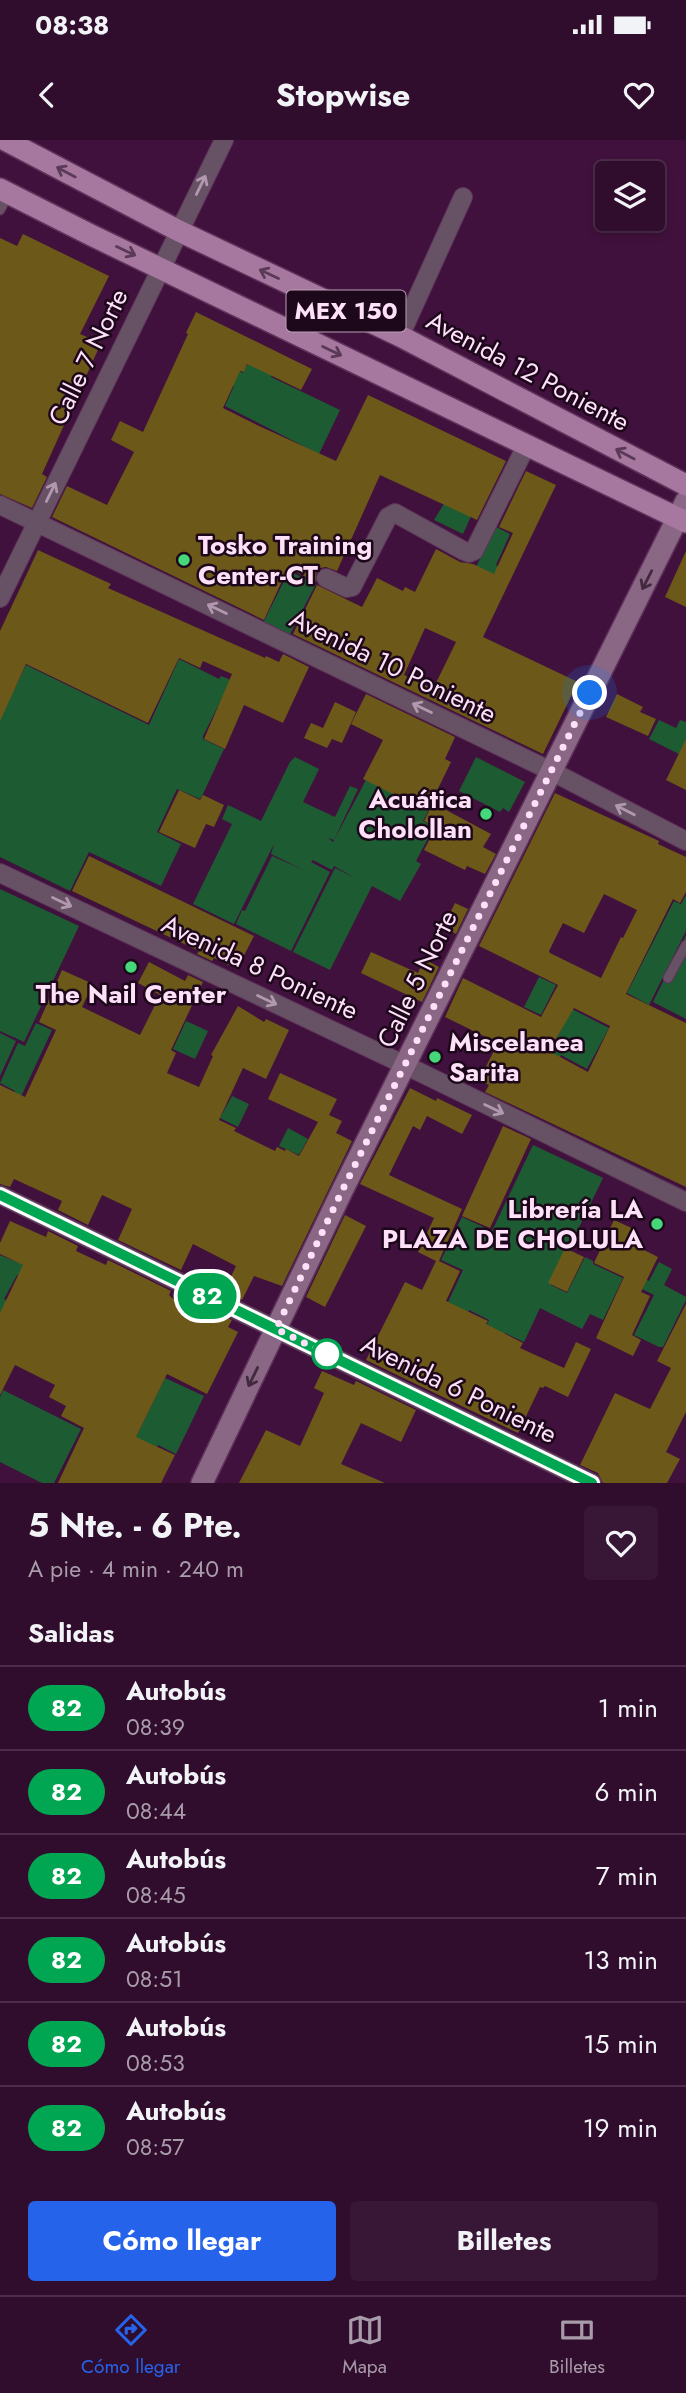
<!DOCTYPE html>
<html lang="es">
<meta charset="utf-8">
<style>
body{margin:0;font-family:Jost,sans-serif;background:#381635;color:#f1f3f6;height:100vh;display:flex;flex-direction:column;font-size:26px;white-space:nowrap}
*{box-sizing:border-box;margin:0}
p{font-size:23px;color:#a89caa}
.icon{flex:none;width:38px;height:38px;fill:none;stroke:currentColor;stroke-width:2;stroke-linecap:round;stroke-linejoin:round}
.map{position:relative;height:1343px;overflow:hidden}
.sheet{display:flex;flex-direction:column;background:#300d2d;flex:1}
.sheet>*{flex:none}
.badge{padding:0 14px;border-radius:23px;font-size:24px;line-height:46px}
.tools{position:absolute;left:595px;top:21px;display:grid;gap:14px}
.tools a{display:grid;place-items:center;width:70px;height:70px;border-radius:7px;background:#300d2d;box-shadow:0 4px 10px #0003,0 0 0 2px #4b2d49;font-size:35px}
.you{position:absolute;width:35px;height:35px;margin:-18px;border:5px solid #fff;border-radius:50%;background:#1a73e8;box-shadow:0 0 0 10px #1a73e833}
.map>.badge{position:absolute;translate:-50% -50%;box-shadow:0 0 0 4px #fff}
h2{padding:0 28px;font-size:26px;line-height:63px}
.round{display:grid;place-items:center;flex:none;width:74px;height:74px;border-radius:7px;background:#381635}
.head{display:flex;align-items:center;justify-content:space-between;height:119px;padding:0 28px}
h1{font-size:33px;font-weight:700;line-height:52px}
.primary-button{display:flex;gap:14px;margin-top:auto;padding:14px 28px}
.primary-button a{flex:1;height:80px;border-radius:7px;background:#2563eb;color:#fff;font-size:28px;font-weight:700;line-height:80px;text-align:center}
.primary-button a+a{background:#381635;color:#f1f3f6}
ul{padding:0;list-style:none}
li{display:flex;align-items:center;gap:21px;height:84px;padding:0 28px;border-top:2px solid #4b2d49}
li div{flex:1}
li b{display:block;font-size:26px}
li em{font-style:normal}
li .badge{min-width:77px;font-weight:700;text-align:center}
.status{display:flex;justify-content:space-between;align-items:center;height:49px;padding:0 35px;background:#300d2d;direction:ltr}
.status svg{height:19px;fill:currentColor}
header{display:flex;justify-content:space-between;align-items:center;height:91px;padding:0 28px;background:#300d2d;font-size:32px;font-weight:700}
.tabs{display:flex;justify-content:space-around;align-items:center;height:98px;border-top:2px solid #4b2d49;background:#300d2d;font-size:19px;color:#a89caa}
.tabs a{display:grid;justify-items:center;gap:4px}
.tabs .current{color:#2563eb}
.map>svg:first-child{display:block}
.green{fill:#1d5c33}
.building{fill:#6c5818;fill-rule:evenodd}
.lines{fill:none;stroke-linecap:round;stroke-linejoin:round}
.lane-casing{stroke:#5e325a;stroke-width:11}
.street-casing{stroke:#5e325a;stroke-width:20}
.secondary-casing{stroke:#5e325a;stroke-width:24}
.primary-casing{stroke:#5e325a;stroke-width:24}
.lane{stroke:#675164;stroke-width:9}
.street{stroke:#675164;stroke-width:18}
.secondary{stroke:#8b6786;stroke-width:21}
.primary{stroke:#a6789f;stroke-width:21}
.oneway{stroke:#5a3a56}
.oneway2{stroke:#b298ae}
.oneway3{stroke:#432940}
.line-casing{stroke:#fff;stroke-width:16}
.line{stroke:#00a651;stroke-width:10}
.walk{stroke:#fee0f9;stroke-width:7;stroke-dasharray:0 12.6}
.poi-dot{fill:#45d77a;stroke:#1c081a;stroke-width:2.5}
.stop-dot{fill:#fff;stroke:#00a651;stroke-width:3.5}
.labels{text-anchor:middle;stroke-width:5;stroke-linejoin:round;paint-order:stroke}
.shield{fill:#1c081a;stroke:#ba9fb6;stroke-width:2}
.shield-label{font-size:24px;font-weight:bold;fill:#fee0f9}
.street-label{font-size:26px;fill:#fee0f9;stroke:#1c081a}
.poi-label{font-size:26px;font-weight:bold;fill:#fee0f9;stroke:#1c081a;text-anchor:start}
</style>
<div class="status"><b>08:38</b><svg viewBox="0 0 49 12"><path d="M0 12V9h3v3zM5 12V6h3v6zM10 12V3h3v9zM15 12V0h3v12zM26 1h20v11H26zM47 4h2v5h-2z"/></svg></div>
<header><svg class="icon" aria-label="back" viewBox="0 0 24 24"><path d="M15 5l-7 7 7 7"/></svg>Stopwise<svg class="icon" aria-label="heart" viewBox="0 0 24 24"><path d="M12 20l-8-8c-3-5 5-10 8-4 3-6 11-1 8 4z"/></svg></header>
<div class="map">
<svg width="686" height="1343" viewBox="0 0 686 1343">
<rect width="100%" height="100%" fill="#40113c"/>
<!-- green -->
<g class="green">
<path d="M257 205 276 225 271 237 340 270 319 314 225 266 234 246 213 236 233 228 243 233Z"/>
<path d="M445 362 472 374 463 394 434 380Z"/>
<path d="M496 387 510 394 496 425 512 434 508 442 476 427Z"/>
<path d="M289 431 316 444 289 496 263 483Z"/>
<path d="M179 519 219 539 221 536 231 540 203 596V599L224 609 203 654 200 659 177 649 157 692 181 704 161 746 89 712 70 751 0 717V556L9 560 26 525 149 585Z"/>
<path d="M659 580 676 588 680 580 686 582V611L683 616 649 599Z"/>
<path d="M295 617 319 629 303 662 335 677 350 646 358 649 334 700 328 698 333 702 366 640 417 654 433 662 423 681 434 687 416 721 421 724 400 761 372 746 330 830 293 812 335 728 355 738 334 726 332 730 313 720 311 722 330 732 291 811 236 784 242 770 245 771 272 716 304 730 271 714 274 704 234 784 193 764 232 684 222 679 228 665 261 681 290 622Z"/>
<path d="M476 617 525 642 509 672 503 668 500 672 459 651Z"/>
<path d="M0 749 79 786 24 902 0 891Z"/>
<path d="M686 755V791L649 865 627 853 674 761 681 764Z"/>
<path d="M686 795V879L653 862Z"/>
<path d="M539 837 556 845 541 875 524 867Z"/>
<path d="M572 869 609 888 587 929 561 915 538 958 528 952Z"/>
<path d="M186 881 208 891 195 919 173 909Z"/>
<path d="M36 883 52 890 0 1002V982L15 951 0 943 18 903 25 906Z"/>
<path d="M0 893 16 901 0 936Z"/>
<path d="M232 956 249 964 238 987 220 978Z"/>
<path d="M288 988 308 999 299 1015 279 1006Z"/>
<path d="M533 1005 603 1038 551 1145 567 1153 585 1117 593 1121V1124L623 1138 603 1180 590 1174 582 1189 540 1168 524 1202 505 1193 496 1210 479 1201 489 1180 469 1170 462 1185 442 1175 463 1130 441 1120 462 1077 492 1091Z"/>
<path d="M0 1115 36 1130 31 1142 17 1135 4 1159 19 1167 0 1180Z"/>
<path d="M659 1122 672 1129 664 1145 686 1157V1160L663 1207H659L634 1195 654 1155 624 1140 633 1133 649 1141Z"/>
<path d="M165 1238 204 1256 176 1314 158 1305 150 1321 129 1311Z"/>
<path d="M3 1250 81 1289 54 1343H42L0 1322V1257Z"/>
</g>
<!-- building -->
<g class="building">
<path d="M23 94 109 136 80 194 101 203 42 334 47 337 32 368 0 354V98L17 106Z"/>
<path d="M196 172 312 229 301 250 247 224 244 232 240 231 223 268 259 286 336 321 368 255 506 321 477 380 380 335 337 431 326 427 320 428 316 434V442L288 428 264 480 52 377 67 346 107 365 134 312 111 300 120 281 143 292 188 194 186 193Z"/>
<path d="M526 331 556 345 483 497 578 542 543 614 293 494 317 445 362 467 377 438 403 451 405 447 415 452 436 409 460 422 473 424 494 434 513 393 499 387ZM425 488 456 502 433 549 404 535Z"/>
<path d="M38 410 111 444 108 448 265 518 266 516 279 522 283 514 309 527 283 583 244 565 225 609 204 599 232 534 203 521 200 528 179 518 148 583 26 524 0 581V491Z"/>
<path d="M686 411V467L665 457Z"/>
<path d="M366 554 455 597 445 619 451 622 427 671 363 639 383 600 351 584Z"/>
<path d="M617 554 643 567 640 572 656 579 648 596 606 577Z"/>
<path d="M335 562 356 572 342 603 332 599 327 608 304 598 311 583 323 588Z"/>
<path d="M686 599V650L666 640Z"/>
<path d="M179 650 200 660 203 655 224 665 214 687 206 684 195 708 159 692Z"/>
<path d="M555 653 659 701 658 704 686 717V752L680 763 673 759 626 854 686 883V1047L485 952 489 945 479 940 498 903 445 877 463 838 541 877 558 845 479 806ZM604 754 637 770 623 798 621 797 601 838 550 813 549 811 563 783 584 793ZM574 868 610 886 588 932 549 911Z"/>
<path d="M433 663 491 694 483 707 496 714 485 734 467 726 465 730 424 710 436 687 424 681Z"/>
<path d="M89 716 254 796 237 829 214 818 212 821 197 814 199 811 72 751Z"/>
<path d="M455 763 468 769 456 794 443 787Z"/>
<path d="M371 812 418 833 424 819 439 827 422 862 361 833Z"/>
<path d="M149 822 185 841 188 835 203 842 171 910 176 913 167 933 199 947 213 916 211 915 238 866 264 882 266 879 289 890 266 939 243 928 219 980 236 988 234 991 275 1011 277 1007 285 1011 286 1009 299 1016 318 982 268 959 280 933 337 959 329 975 342 981 336 993 352 1001 282 1146 254 1136 242 1160 224 1151 236 1126 193 1104 181 1130 118 1100 132 1069 102 1055 88 1085 58 1070 62 1061 14 1039 10 1047 0 1044V945L25 957 56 890 39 882 62 830 93 844 82 867 140 895 160 855 138 843Z"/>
<path d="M410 948 436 961 437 958 472 975 462 994 427 976 420 990 413 986 389 1035 462 1069 439 1121 460 1131 446 1161 488 1181 486 1184 523 1203 520 1208 564 1228 576 1202 591 1209 568 1257 545 1246 543 1248 540 1247 518 1293 366 1220 405 1142 422 1150 436 1121 418 1112 434 1078 360 1044Z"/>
<path d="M503 986 531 999 490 1088 462 1076Z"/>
<path d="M345 1075 366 1086 325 1167 306 1157Z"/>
<path d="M614 1080 634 1089 628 1102 658 1117 641 1152 650 1156 632 1195 641 1200 633 1216 596 1198 624 1137 594 1123Z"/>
<path d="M10 1081 46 1097 48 1091 78 1106 76 1111 106 1125 108 1120 171 1151 169 1155 172 1158 210 1178 213 1171 232 1180 228 1187 238 1192 207 1254 167 1234 136 1297 175 1315 161 1343H58L84 1288 61 1276 66 1266 49 1257 55 1245 15 1225 0 1255V1173L23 1125 0 1114V1103Z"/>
<path d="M565 1108 584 1117 567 1152 548 1143Z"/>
<path d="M686 1164V1272L666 1312 680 1319 667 1343H603L598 1333 580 1325 615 1253 650 1269 671 1228 657 1221Z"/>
<path d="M322 1231 354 1245 356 1241 416 1270 401 1302 361 1283 341 1324 385 1343H239L266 1290 300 1306 324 1253 314 1248Z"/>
</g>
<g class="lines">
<!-- lane casing -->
<g class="lane-casing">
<g id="lane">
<path d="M0 70 8 55"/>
<path d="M668 838 686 805"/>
</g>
</g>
<!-- street casing -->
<g class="street-casing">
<g id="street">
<path d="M400 196 463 57"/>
<path d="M0 365 551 631 686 701"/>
<path d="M326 438 347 448 352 447 388 377 395 373 464 411 469 413 474 411 526 306"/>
<path d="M0 458 224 0"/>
<path d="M0 733 405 925 686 1062"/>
<path d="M0 1055 592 1343"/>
</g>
</g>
<!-- secondary casing -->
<g class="secondary-casing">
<path id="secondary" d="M202 1343 342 1051 686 361"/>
</g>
<!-- primary casing -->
<g class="primary-casing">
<g id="primary">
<path d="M5 0 179 91 400 196 686 345"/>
<path d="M0 49 91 95 686 382"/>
</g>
</g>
<!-- lane -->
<use href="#lane" class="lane"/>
<!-- street -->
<use href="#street" class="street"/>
<!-- secondary -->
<use href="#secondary" class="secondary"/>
<!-- primary -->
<use href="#primary" class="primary"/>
</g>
<!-- one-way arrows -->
<defs><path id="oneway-shaft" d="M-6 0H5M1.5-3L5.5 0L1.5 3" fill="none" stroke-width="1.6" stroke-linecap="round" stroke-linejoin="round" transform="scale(1.75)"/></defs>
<g class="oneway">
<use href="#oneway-shaft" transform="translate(66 32) rotate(-152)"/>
<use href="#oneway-shaft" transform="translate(126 111) rotate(25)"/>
<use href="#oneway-shaft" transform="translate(269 134) rotate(-155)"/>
<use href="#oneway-shaft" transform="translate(332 211) rotate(26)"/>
<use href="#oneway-shaft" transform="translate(625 314) rotate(-152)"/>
</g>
<g class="oneway2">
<use href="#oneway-shaft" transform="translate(201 45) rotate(-64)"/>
<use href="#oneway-shaft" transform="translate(51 352) rotate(-64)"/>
<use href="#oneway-shaft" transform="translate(217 469) rotate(-154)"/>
<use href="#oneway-shaft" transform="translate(422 568) rotate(-154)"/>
<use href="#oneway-shaft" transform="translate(625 670) rotate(-153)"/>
<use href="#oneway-shaft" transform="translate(62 762) rotate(25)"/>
<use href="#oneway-shaft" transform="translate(267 860) rotate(25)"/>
<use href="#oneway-shaft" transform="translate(494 969) rotate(26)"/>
</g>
<g class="oneway3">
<use href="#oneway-shaft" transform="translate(647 440) rotate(117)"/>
<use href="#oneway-shaft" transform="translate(253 1237) rotate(116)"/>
</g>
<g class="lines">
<!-- line casing -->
<g class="line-casing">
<path id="line" d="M0 1055 592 1343"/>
</g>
<!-- line -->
<use href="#line" class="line"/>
<!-- walk -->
<path class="walk" d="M327 1214 276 1189 342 1051 590 553"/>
</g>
<!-- markers -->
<g class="poi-dot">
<circle cx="184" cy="420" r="7"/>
<circle cx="486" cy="674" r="7"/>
<circle cx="131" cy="827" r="7"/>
<circle cx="435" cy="917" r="7"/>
<circle cx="657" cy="1084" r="7"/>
</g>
<circle class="stop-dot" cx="327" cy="1214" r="14"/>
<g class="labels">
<!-- shield labels -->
<rect class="shield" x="286.5" y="150.5" width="119" height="41" rx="5"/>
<g class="shield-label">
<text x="346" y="179">MEX 150</text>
</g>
<!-- street labels -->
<g class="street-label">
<text transform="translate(88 217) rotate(-64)" y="9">Calle 7 Norte</text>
<text transform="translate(528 231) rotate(28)" y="9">Avenida 12 Poniente</text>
<text transform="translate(393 526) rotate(26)" y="9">Avenida 10 Poniente</text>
<text transform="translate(260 827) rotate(25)" y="9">Avenida 8 Poniente</text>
<text transform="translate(417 839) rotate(-64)" y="9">Calle 5 Norte</text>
<text transform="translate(459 1249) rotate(26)" y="9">Avenida 6 Poniente</text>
</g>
<!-- poi labels -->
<g class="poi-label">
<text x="198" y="414">Tosko Training<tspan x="198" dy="30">Center-CT</tspan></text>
<text x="472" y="668" text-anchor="end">Acuática<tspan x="472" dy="30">Cholollan</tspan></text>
<text x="131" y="863" text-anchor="middle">The Nail Center</text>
<text x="449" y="911">Miscelanea<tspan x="449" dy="30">Sarita</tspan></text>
<text x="643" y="1078" text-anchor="end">Librería LA<tspan x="643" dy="30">PLAZA DE CHOLULA</tspan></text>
</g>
</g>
</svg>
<div class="tools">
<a><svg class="icon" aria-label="layers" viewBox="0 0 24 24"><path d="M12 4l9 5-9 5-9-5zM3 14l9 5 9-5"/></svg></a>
</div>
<div class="you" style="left:590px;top:553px"></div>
<b class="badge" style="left:207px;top:1156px;background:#00a651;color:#fff">82</b>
</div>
<section class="sheet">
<div class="head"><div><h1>5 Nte. - 6 Pte.</h1><p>A pie · 4 min · 240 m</p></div><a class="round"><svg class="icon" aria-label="heart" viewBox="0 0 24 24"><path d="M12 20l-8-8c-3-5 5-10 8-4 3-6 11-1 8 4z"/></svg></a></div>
<h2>Salidas</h2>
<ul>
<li><span class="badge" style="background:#00a651;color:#fff">82</span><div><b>Autobús</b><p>08:39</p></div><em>1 min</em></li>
<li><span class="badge" style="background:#00a651;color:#fff">82</span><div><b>Autobús</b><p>08:44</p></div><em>6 min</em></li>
<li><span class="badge" style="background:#00a651;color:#fff">82</span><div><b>Autobús</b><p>08:45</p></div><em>7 min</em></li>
<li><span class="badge" style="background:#00a651;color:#fff">82</span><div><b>Autobús</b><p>08:51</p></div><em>13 min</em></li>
<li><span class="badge" style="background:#00a651;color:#fff">82</span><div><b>Autobús</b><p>08:53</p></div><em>15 min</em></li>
<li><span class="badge" style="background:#00a651;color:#fff">82</span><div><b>Autobús</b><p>08:57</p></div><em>19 min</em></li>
</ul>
<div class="primary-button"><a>Cómo llegar</a><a>Billetes</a></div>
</section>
<nav class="tabs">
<a class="current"><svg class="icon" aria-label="directions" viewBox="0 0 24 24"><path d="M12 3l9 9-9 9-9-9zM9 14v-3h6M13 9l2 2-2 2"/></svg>Cómo llegar</a>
<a><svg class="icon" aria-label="map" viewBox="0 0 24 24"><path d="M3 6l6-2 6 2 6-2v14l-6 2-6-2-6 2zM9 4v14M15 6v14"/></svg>Mapa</a>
<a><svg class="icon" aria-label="tickets" viewBox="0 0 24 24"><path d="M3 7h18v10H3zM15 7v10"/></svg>Billetes</a>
</nav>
